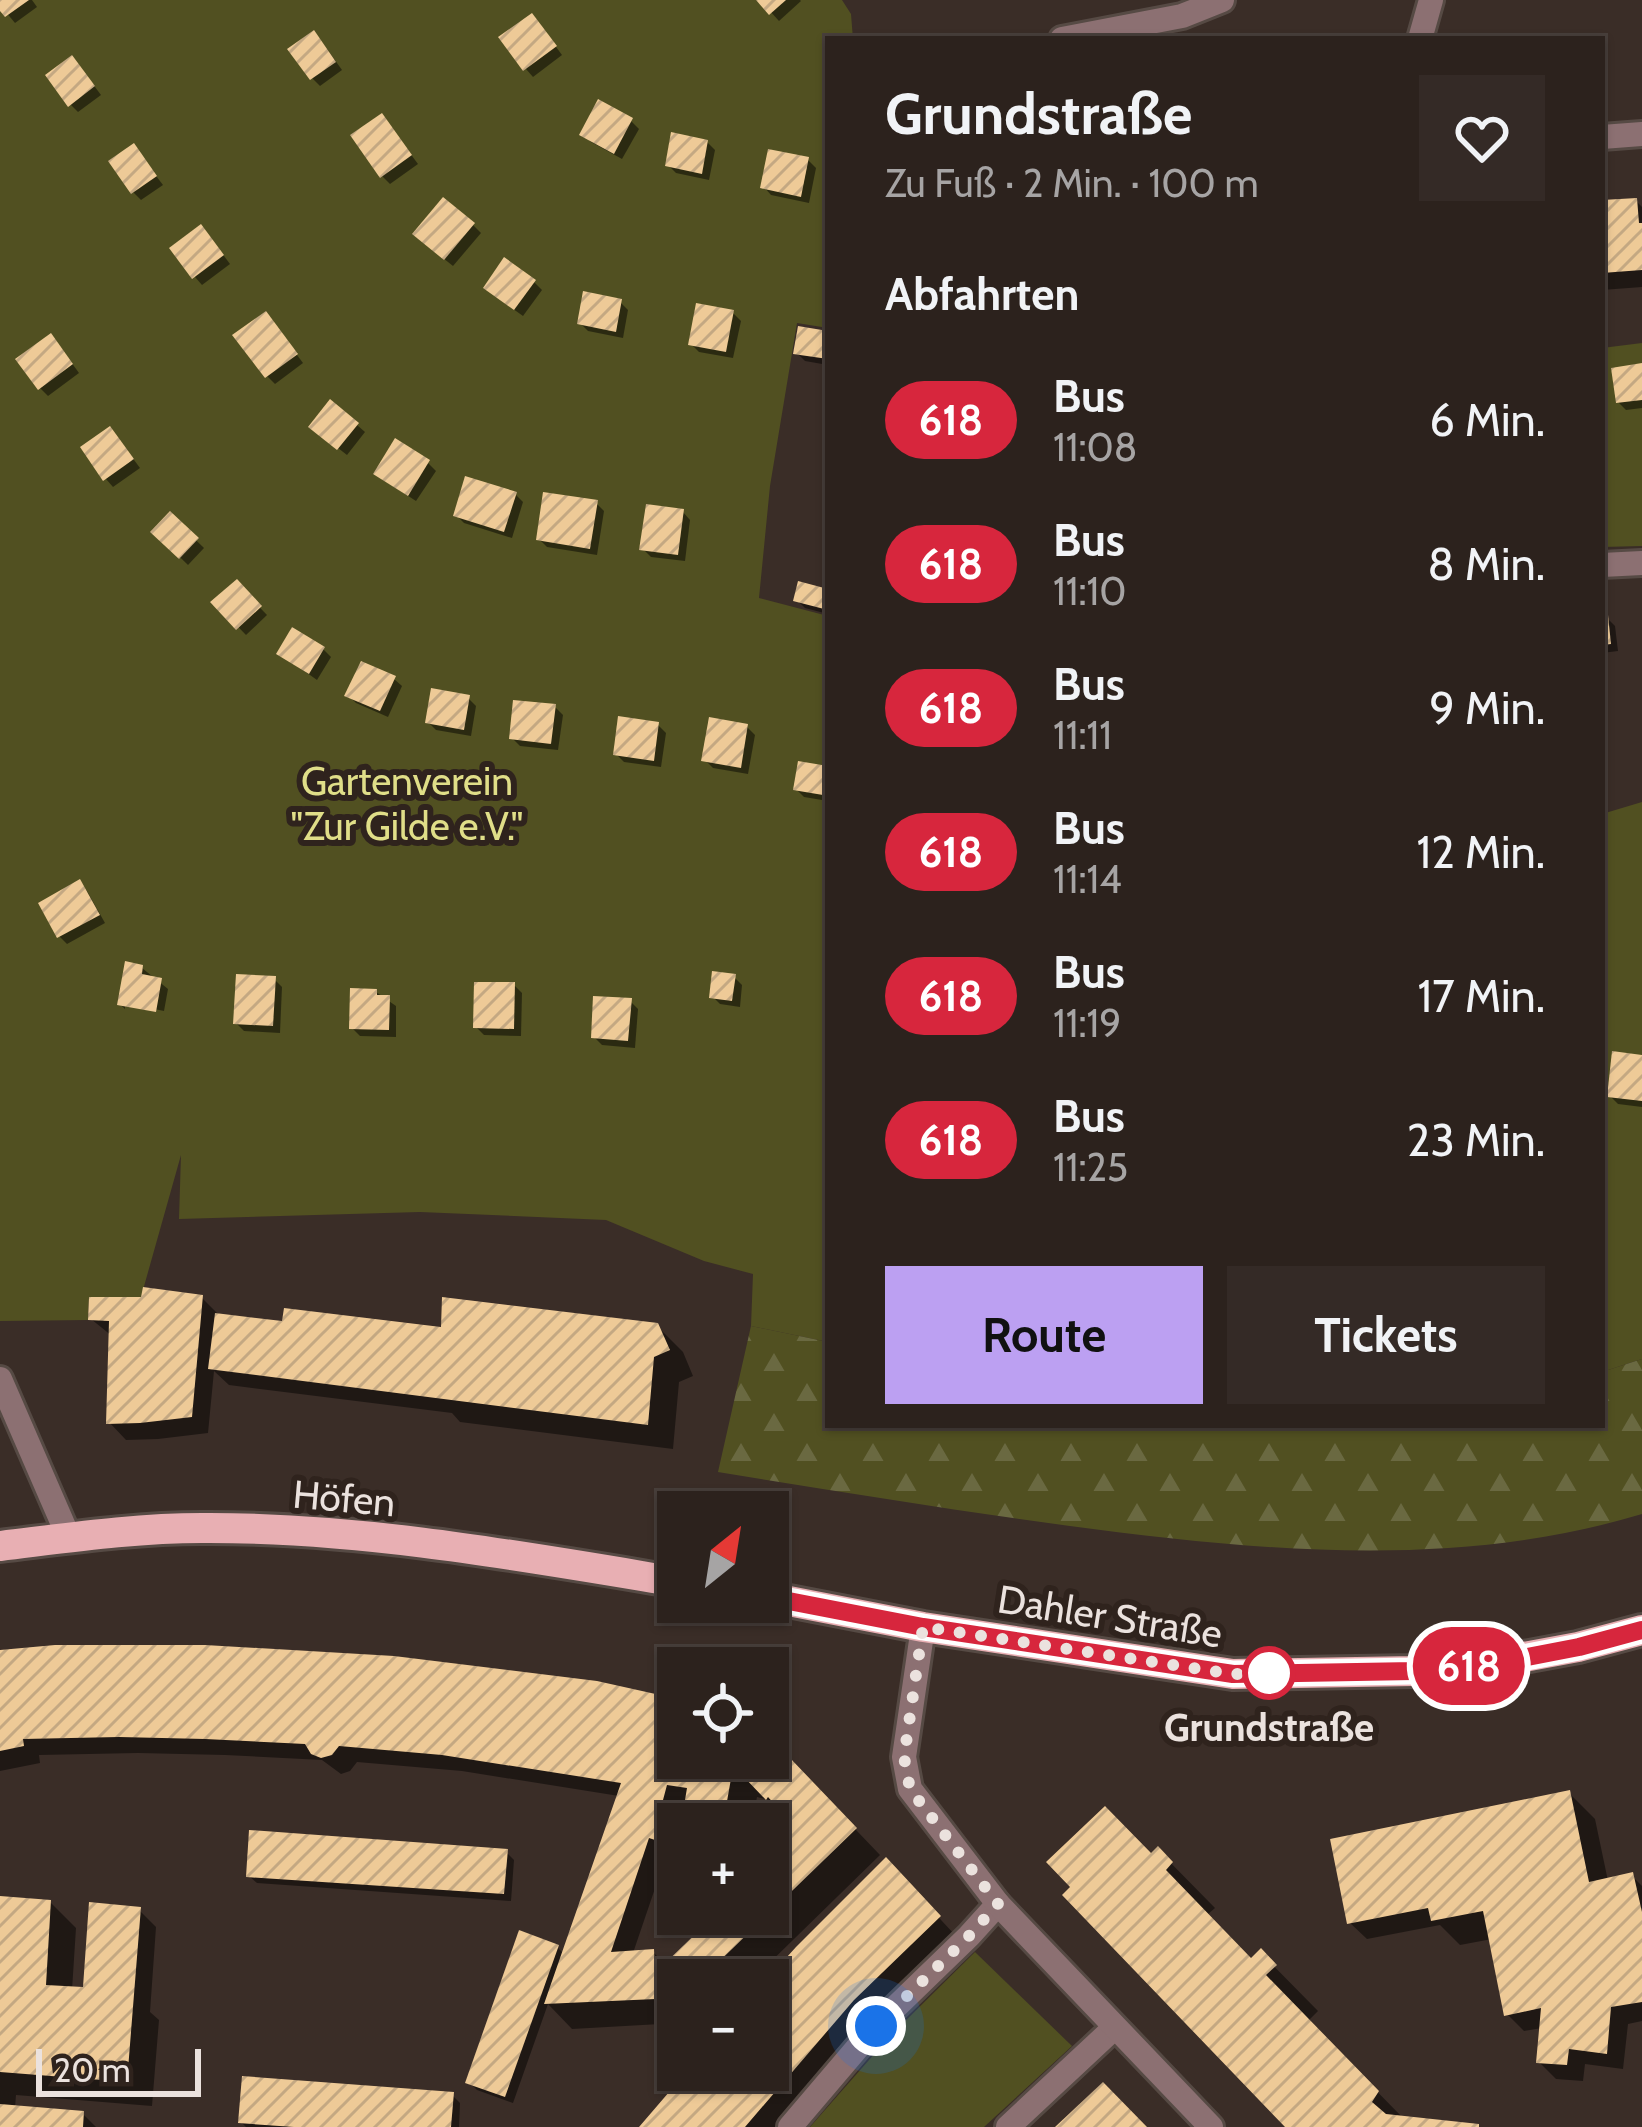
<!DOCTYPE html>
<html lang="de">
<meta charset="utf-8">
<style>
body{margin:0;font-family:Cabin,sans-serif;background:#342a26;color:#f1f3f6;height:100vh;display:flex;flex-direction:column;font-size:45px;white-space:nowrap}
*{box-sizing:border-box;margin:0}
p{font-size:39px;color:#a6a4a4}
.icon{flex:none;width:66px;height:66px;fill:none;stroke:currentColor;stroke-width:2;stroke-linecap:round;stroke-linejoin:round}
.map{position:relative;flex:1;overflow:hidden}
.drawer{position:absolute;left:825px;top:36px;width:780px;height:1392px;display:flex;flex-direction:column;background:#2c221d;border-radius:0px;box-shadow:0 3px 9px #0004,0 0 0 3px #483f3b}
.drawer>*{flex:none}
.badge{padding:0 24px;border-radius:39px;font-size:42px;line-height:78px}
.needle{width:78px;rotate:30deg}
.controls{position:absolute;left:657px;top:1491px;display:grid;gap:24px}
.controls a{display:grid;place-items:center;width:132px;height:132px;border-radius:0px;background:#2c221d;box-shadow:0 3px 9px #0004,0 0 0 3px #483f3b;font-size:60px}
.scale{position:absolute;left:36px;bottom:30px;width:165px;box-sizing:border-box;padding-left:12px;border:6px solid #ebe2de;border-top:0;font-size:33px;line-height:42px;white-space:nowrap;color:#ebe2de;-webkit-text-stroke:9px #2f231d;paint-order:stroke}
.you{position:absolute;width:60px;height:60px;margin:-30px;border:9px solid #fff;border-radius:50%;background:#1a73e8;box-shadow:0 0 0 18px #1a73e833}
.map>.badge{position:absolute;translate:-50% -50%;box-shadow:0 0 0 6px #fff}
h2{padding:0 60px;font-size:45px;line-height:108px}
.round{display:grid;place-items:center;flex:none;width:126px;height:126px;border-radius:0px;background:#342a26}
.headline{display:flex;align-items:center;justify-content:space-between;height:204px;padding:0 60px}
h1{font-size:57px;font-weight:700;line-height:90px}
.action{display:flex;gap:24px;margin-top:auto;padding:24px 60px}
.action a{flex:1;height:138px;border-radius:0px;background:#bca0f2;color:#111;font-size:48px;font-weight:700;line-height:138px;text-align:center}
.action a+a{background:#342a26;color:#f1f3f6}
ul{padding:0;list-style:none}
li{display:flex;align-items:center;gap:36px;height:144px;padding:0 60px}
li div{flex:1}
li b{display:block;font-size:45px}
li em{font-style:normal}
li .badge{min-width:132px;font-weight:700;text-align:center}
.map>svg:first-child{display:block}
.green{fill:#515021}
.forest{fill:url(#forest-firs)}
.shadow{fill:#0007;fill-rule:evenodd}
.building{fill:url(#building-hatch);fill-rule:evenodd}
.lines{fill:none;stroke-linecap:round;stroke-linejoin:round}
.service-casing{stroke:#564a44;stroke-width:30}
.minor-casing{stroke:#564a44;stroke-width:30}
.primary-casing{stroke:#564a44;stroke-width:36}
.service{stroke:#8c7072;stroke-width:24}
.minor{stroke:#8c7072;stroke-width:24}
.primary{stroke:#e8afb3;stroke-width:30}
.line-casing{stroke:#fff;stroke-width:27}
.line{stroke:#d7263d;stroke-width:18}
.walk{stroke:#ebe2de;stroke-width:12;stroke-dasharray:0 21.6}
.stop-dot{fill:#fff;stroke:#d7263d;stroke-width:6}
.labels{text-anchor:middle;stroke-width:12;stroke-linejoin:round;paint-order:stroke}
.park-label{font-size:39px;fill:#e0de88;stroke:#2f231d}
.street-label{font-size:39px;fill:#ebe2de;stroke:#2f231d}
.stop-label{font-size:39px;font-weight:bold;fill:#ebe2de;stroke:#2f231d}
</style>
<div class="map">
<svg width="1642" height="2127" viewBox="0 0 1642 2127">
<defs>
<pattern id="forest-firs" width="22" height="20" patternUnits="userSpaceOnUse" patternTransform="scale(3)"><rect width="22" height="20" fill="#515021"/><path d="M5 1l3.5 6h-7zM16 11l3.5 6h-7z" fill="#6a6941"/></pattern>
<pattern id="building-hatch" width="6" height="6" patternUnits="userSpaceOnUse" patternTransform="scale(3)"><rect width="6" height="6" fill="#eeca97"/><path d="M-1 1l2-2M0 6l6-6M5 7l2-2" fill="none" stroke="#c4a882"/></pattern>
</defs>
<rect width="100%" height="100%" fill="#3a2d27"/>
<!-- green -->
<g class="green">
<path d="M0 0H842L851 14 853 39H828V328L797 323 770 486 759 598 828 616V1342L751 1326 753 1274 704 1261 606 1220 420 1212 179 1219 181 1155 141 1297H89L88 1320 0 1321Z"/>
<path d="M1642 343V546L1602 547V348Z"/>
<path d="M1642 802V1359L1602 1372V814Z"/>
<path d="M975 1952 1072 2046 984 2127H810L891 2035Z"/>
</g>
<!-- forest -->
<path class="forest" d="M751 1326 828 1342V1425H1602V1372L1642 1359V1514C1457 1570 1259 1551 1070 1526 953 1510 835 1491 718 1472Z"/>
<!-- shadow -->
<g class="shadow">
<path d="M0 0H32L37 7 15 23 0 5Z"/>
<path d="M760 0H800L801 1 779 21Z"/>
<path d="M539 24 562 55 533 77 526 69Z"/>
<path d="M322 42 342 70 320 86 312 78Z"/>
<path d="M80 67 101 95 78 112 71 105Z"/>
<path d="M631 121 639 129 622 159 591 142 583 134Z"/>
<path d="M389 125 418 164 390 184 382 176Z"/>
<path d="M707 142 715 150 709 180 676 173 668 165Z"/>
<path d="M134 147 163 185 141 200 133 192Z"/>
<path d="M808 160 816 168 809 203 771 195 764 187Z"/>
<path d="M1636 201 1642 207V287L1602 290V203Z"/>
<path d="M473 225 481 233 453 266 423 242Z"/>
<path d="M209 236 230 264 202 285 195 277Z"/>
<path d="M534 282 542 290 523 316 494 295Z"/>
<path d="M620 302 628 310 623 338 588 331 580 323Z"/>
<path d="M733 313 741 321 733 358 699 352 691 344Z"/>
<path d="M273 323 303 363 275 384 267 376Z"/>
<path d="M828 334V365L805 361 797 353Z"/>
<path d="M58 344 79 373 48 396 40 388Z"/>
<path d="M1642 366V408L1626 410 1618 402Z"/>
<path d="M357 425 365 432 347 455 320 434Z"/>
<path d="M117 437 140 468 113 487 106 479Z"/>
<path d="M428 463 436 471 416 501 385 481Z"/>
<path d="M515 494 523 502 512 538 464 523 456 515Z"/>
<path d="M596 503 604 511 597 555 547 547 539 539Z"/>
<path d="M683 512 690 520 685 561 651 557 643 549Z"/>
<path d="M170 515 204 548 188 565 154 532Z"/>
<path d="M236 583 267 615 246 635 215 603Z"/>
<path d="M828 592V614L805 608 797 600Z"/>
<path d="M1607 618 1615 626 1618 651 1602 653V619Z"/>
<path d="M323 649 331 657 317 680 279 653Z"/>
<path d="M394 679 402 686 388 717 356 703 348 695Z"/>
<path d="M468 698 476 706 471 736 436 730 428 722Z"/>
<path d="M555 707 563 715 558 750 520 746 512 738Z"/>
<path d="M658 725 666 733 661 767 624 762 616 754Z"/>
<path d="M747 727 755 735 748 774 713 768 705 760Z"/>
<path d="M827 769 828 801 804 797 796 789Z"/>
<path d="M80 883 87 891 105 923 67 944 59 936Z"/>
<path d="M142 968 168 989 164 1011 125 1003V1009L120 1004Z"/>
<path d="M734 977 742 985 740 1007 720 1004 712 996Z"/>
<path d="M274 979 282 987 280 1033 244 1031 236 1023Z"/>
<path d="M514 985 522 993 521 1036 484 1035 476 1027Z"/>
<path d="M376 992 396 1006V1037L360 1036 352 1028Z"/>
<path d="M630 1001 638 1009 635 1048 602 1045 594 1037Z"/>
<path d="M1642 1058V1107L1618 1104 1610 1096Z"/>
<path d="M202 1298 219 1315 284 1325 441 1330 657 1326 683 1352 693 1376 679 1382 673 1449 460 1422 452 1413 229 1385 214 1371 208 1433 158 1439 126 1440 109 1422 112 1336 91 1319Z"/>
<path d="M0 1653 678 1702V1758H768V1738L880 1855 752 1980H678V2023L572 2029 548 2004 513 2103 477 2090 469 2082 558 1948 565 1955 619 1796 462 1771 357 1762 350 1771 341 1774 322 1760 225 1755 138 1753 39 1755 40 1763 0 1771ZM757 1797 769 1800 794 1824 768 1849V1914H714L717 1917 667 1966 653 1952 633 1953 665 1859 678 1863V1824H752Z"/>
<path d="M1569 1793 1595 1819 1608 1881 1632 1876 1642 1886V2021L1628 2024 1623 2069 1585 2064 1583 2081 1556 2079 1539 2062 1542 2028 1524 2031 1507 2014 1492 1939 1460 1945 1440 1925 1367 1939 1349 1922Z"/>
<path d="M1158 1850 1215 1908 1207 1915 1252 1961 1261 1953 1318 2011 1308 2021 1404 2119 1480 2127H1290L1151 1857Z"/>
<path d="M506 1852 514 1860 511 1901 257 1883 249 1876Z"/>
<path d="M902 1878 955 1935 870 2018 776 2127H642L692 2070H768V1983Z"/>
<path d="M0 1899 50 1902 76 1928 72 1990 91 1991 139 1910 156 1927 150 2012 159 2020 152 2106 16 2095 15 2108 83 2114 96 2127H0Z"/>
<path d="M452 2095 460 2103 459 2127H246L241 2122Z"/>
</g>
<!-- building -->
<g class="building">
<path d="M0 0H29L5 17 0 11Z"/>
<path d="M756 0H786L769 15Z"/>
<path d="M532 13 557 46 523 71 498 37Z"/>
<path d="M314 30 336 62 310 80 287 49Z"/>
<path d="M72 55 95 86 68 107 45 75Z"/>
<path d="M598 99 633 118 614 154 579 135Z"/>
<path d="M382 113 412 155 380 178 350 135Z"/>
<path d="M671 132 708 140 702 174 665 166Z"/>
<path d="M134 143 157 176 131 194 108 161Z"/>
<path d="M768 149 809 157 801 197 760 188Z"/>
<path d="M443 197 475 223 444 260 412 234Z"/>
<path d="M1637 198 1639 223H1642V270L1602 273V200Z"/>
<path d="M201 224 224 255 192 279 169 248Z"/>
<path d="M504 257 536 280 514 310 483 288Z"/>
<path d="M583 291 622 299 616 332 577 324Z"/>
<path d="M696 303 734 310 726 352 688 345Z"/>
<path d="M266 311 298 354 265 378 232 335Z"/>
<path d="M798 326 828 331V359L793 354Z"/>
<path d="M51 333 73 364 38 390 15 359Z"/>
<path d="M1642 363V400L1616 403 1611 368Z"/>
<path d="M330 399 359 423 337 450 308 427Z"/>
<path d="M110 426 134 459 103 481 80 447Z"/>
<path d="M395 438 430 460 408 496 373 474Z"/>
<path d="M465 476 517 492 504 532 453 516Z"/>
<path d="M543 492 598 500 590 549 536 540Z"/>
<path d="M646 504 684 509 678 555 639 550Z"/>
<path d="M170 511 199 538 179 559 150 532Z"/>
<path d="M237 579 262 606 236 630 210 602Z"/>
<path d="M798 581 828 589V610L793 601Z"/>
<path d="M1608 615 1611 644 1602 645V616Z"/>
<path d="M292 627 325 647 309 674 276 654Z"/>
<path d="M361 661 396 676 380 711 344 696Z"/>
<path d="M431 688 470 695 464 730 425 723Z"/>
<path d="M513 700 556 704 551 744 509 739Z"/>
<path d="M618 716 659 722 654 761 613 755Z"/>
<path d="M709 717 748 724 741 768 701 761Z"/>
<path d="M798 761 828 766 823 795 793 790Z"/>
<path d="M80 879 100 915 57 938 38 903Z"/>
<path d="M125 961 143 965 142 974 162 978 156 1012 117 1005Z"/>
<path d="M712 971 736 974 732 1001 709 998Z"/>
<path d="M236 974 276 976 273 1026 233 1024Z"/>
<path d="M474 982H515L514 1029 473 1028Z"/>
<path d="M350 988 377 989V995H390L389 1030 349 1029Z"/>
<path d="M593 996 632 998 628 1041 591 1038Z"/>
<path d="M1612 1051 1642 1055V1101L1607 1097Z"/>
<path d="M143 1287 203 1295 192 1417 140 1423 106 1424 109 1321 88 1320 89 1297H141Z"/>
<path d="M442 1297 658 1323 670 1350 654 1357 648 1425 208 1369 215 1313 282 1321 284 1308 441 1327Z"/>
<path d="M55 1645H205L394 1656 597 1681 678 1699V1758H768V1735L857 1828 700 1980H678V1998L544 2004 621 1783 442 1755 339 1746 332 1755 321 1758 311 1754 305 1744 205 1739 119 1737 23 1739 24 1746 0 1751V1650ZM732 1773 742 1775 766 1800 768 1797 791 1822 768 1845V1914H710L713 1917 655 1973 654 1949 611 1952 649 1838 664 1843 677 1804 663 1800 667 1785 687 1788 681 1824H723Z"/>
<path d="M1570 1790 1589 1882 1633 1872 1642 1912V2002L1611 2007 1607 2054 1569 2049 1567 2065 1536 2063 1541 2008 1504 2016 1483 1911 1431 1921 1428 1908 1347 1924 1330 1839Z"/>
<path d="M1105 1806 1151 1853 1158 1846 1173 1862 1166 1870 1251 1958 1261 1948 1277 1965 1266 1975 1379 2091 1372 2102 1386 2114 1479 2124V2127H1285L1062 1895 1070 1887 1046 1862Z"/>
<path d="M249 1830 508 1849 504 1894 246 1877Z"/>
<path d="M886 1857 941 1916 854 2000 745 2127H639L688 2070H768V1978L796 1947Z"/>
<path d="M0 1896 51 1900 46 1985 83 1987 89 1902 141 1907 127 2082 0 2072Z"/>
<path d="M519 1930 559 1945 505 2097 465 2083Z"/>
<path d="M242 2076 454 2092 451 2127H294L238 2123Z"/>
<path d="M1103 2082 1147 2127H1055Z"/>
<path d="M0 2104 84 2111 83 2127H0Z"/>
</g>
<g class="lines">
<!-- service casing -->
<g class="service-casing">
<g id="service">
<path d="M0 1379 69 1538"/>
<path d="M790 2127 876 2026 969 1936 998 1904"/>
<path d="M1008 2127 1114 2028"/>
</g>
</g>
<!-- minor casing -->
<g class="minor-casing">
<g id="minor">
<path d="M1062 39 1182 16 1222 0"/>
<path d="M1420 39 1431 0"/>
<path d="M1602 137 1642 134"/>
<path d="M1602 565 1642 563"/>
<path d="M923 1627 904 1757 910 1789 998 1904 1211 2127"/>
</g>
</g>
<!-- primary casing -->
<g class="primary-casing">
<g id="primary">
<path d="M0 1546C67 1538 134 1528 202 1528 361 1527 521 1556 678 1582"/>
<path d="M768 1597 923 1627 1233 1674 1414 1671 1491 1663 1578 1647 1642 1630"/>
</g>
</g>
<!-- service -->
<use href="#service" class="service"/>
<!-- minor -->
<use href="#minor" class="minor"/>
<!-- primary -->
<use href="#primary" class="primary"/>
</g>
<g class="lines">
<!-- line casing -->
<g class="line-casing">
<path id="line" d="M768 1597 923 1627 1233 1674 1414 1671 1491 1664 1579 1647 1642 1630"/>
</g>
<!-- line -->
<use href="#line" class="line"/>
<!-- walk -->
<path class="walk" d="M876 2026 969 1936 998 1904 910 1789 904 1757 923 1627 1233 1674 1272 1673H1269"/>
</g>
<!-- markers -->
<circle class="stop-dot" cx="1269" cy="1673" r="24"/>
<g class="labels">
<!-- park labels -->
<g class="park-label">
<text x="407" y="795">Gartenverein<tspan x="407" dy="45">"Zur Gilde e.V."</tspan></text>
</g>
<!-- street labels -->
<g class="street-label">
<text transform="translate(344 1498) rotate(5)" y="14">Höfen</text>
<text transform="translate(1110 1616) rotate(9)" y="14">Dahler Straße</text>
</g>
<!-- stop labels -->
<g class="stop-label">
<text x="1269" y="1741">Grundstraße</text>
</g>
</g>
</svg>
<div class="controls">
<a><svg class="needle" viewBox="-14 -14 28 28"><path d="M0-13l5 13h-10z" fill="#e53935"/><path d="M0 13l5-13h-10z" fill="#a6a4a4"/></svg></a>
<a><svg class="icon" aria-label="locate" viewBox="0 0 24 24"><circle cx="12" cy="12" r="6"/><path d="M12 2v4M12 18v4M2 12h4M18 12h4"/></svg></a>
<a>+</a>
<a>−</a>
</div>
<div class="scale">20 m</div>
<div class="you" style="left:876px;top:2026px"></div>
<b class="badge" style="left:1469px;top:1666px;background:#d7263d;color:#fff">618</b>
<section class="drawer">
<div class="headline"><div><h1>Grundstraße</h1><p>Zu Fuß · 2 Min. · 100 m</p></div><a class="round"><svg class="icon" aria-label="heart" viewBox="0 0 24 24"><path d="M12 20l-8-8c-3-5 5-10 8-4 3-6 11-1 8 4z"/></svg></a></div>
<h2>Abfahrten</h2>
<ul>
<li><span class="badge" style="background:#d7263d;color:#fff">618</span><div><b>Bus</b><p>11:08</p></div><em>6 Min.</em></li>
<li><span class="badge" style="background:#d7263d;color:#fff">618</span><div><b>Bus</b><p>11:10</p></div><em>8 Min.</em></li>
<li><span class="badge" style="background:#d7263d;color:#fff">618</span><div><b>Bus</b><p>11:11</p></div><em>9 Min.</em></li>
<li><span class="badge" style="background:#d7263d;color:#fff">618</span><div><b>Bus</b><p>11:14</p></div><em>12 Min.</em></li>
<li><span class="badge" style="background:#d7263d;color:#fff">618</span><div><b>Bus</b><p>11:19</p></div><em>17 Min.</em></li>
<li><span class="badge" style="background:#d7263d;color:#fff">618</span><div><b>Bus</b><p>11:25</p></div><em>23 Min.</em></li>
</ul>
<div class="action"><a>Route</a><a>Tickets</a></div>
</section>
</div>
